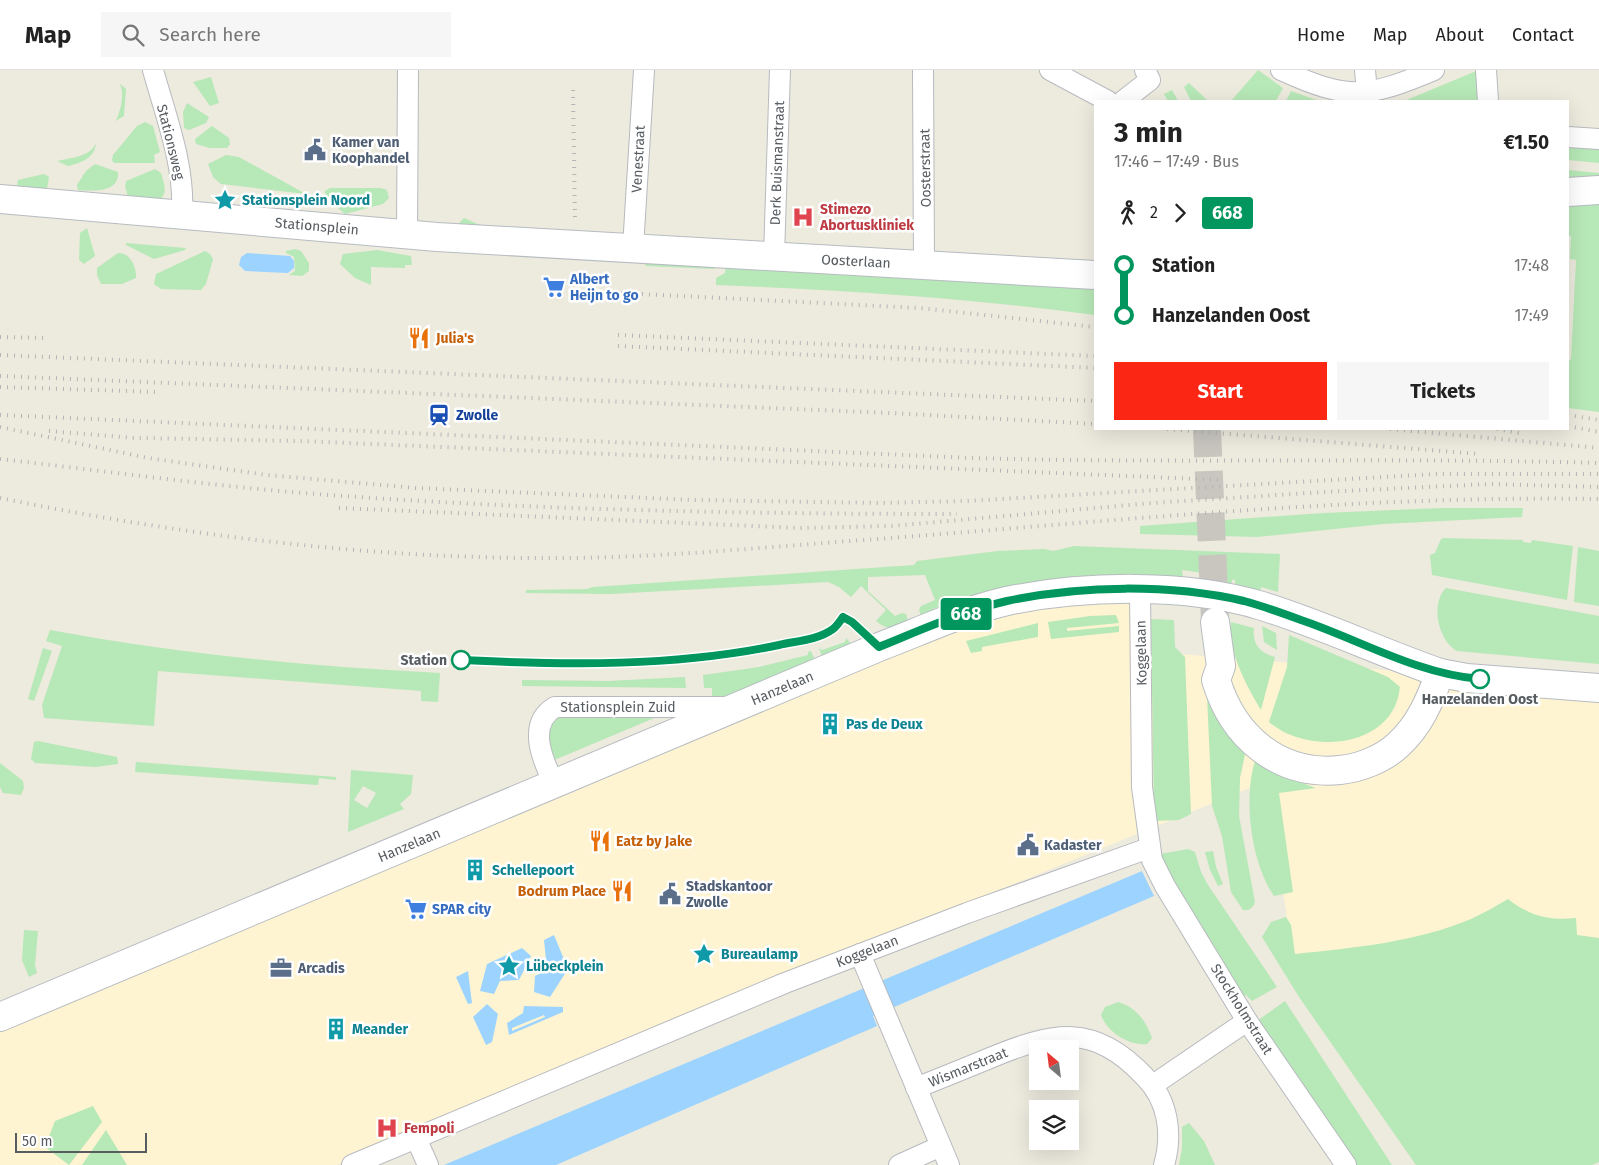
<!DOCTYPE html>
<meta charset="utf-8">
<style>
body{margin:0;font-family:"Fira Sans",sans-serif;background:#f6f6f6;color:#222;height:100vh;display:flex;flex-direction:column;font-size:19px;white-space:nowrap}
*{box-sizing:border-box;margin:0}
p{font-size:16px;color:#767676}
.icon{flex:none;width:28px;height:28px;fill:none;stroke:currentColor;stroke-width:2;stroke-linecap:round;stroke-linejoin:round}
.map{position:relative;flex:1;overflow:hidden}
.drawer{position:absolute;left:1094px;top:30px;width:475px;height:330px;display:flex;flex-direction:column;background:#fff;border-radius:0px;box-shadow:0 5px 20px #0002}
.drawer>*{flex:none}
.badge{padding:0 10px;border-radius:4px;font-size:18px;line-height:32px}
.needle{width:32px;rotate:332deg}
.fabs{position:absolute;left:1029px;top:970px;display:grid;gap:10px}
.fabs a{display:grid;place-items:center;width:50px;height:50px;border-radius:0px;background:#fff;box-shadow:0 5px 20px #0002;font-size:25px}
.scale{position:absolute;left:15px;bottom:12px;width:132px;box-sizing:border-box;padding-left:5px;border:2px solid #575c61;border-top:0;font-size:14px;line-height:18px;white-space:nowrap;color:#575c61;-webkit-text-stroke:4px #fff;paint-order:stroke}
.map>.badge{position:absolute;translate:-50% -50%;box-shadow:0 0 0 2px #fff}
.legs{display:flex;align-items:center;gap:8px;height:55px;padding:0 20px;font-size:16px}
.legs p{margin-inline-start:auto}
.headline{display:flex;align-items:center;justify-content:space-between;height:85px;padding:0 20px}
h1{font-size:28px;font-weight:700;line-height:38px}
.primary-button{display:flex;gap:10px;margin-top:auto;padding:10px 20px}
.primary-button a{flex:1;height:58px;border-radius:0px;background:#fc2615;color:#fff;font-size:20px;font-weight:700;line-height:58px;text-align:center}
.primary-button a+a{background:#f6f6f6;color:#222}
ul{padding:0 20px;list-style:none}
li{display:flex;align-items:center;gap:18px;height:50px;font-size:19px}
li i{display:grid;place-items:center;width:8px;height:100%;margin:0 6px;background:currentColor}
li i::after{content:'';width:12px;height:12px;margin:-6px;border:4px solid;border-radius:50%;background:#fff}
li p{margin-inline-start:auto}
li:first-child i{background:linear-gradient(#0000 50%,currentColor 0)}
li:last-child i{background:linear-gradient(currentColor 50%,#0000 0)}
header{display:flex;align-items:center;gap:30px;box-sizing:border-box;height:70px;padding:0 25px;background:#fff;border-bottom:1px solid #e0e0e0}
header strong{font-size:24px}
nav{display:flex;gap:28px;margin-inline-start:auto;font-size:18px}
.search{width:350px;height:45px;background:#f6f6f6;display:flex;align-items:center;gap:12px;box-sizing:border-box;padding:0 18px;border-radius:0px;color:#767676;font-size:19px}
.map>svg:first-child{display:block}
.commercial{fill:#fff4d1}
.green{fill:#b7e8b7;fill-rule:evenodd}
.water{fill:#9cd4ff;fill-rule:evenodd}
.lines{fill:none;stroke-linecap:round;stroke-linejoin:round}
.secondary-tunnel{stroke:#c8c6bf;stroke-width:28;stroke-dasharray:28 14;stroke-linecap:butt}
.street-casing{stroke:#b7babf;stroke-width:22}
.secondary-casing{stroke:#b7bcc2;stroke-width:30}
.street{stroke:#fff;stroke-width:20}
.secondary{stroke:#fff;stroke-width:28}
.rail{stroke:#b3b4b4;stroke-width:4;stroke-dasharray:1 6;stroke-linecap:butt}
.line-1-casing{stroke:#fff;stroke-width:11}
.line-1{stroke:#00965e;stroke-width:8}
.stop-1-dot{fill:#fff;stroke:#00965e;stroke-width:2.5}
.labels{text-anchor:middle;stroke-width:5;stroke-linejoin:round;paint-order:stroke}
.street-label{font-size:14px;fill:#575c61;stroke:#fff}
.service-label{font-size:14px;font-weight:bold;fill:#4e5e75;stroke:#fff;text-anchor:start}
.culture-label{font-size:14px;font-weight:bold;fill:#0d838f;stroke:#fff;text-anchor:start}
.health-label{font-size:14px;font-weight:bold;fill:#be3a42;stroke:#fff;text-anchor:start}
.shop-label{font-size:14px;font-weight:bold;fill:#366cbe;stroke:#fff;text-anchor:start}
.food-label{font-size:14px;font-weight:bold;fill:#c56008;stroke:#fff;text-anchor:start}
.transit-label{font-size:14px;font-weight:bold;fill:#164399;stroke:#fff;text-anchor:start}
.stop-label{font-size:14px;font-weight:bold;fill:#575c61;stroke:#fff;text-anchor:end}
</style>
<header>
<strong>Map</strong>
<div class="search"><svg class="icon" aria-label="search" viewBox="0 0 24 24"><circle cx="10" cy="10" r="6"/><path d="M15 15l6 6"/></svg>Search here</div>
<nav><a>Home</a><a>Map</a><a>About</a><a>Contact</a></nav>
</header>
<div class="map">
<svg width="1599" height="1095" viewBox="0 0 1599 1095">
<rect width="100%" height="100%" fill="#edeade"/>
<!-- commercial -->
<path class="commercial" d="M1139 532 1140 581 1599 617V870L1437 868 1293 890 1267 711 670 954 337 1095H0V956L806 617 1001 544 1063 533Z"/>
<!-- green -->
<g class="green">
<path d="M1258 0 1283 18 1276 31H1231Z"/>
<path d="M1481 1 1483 31H1404L1474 2Z"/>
<path d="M211 7 219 33 210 36 193 12Z"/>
<path d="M119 13 126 19 124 46 116 51C120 41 126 23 119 13Z"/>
<path d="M1189 13 1208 31H1191L1184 17Z"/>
<path d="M1172 20 1178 31H1168L1164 24Z"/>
<path d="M1291 21 1319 31H1286Z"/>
<path d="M187 33 209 47 206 53 189 60 184 58 183 42Z"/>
<path d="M145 52 153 56 160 82 154 85 155 93H114L112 90 113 85 137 56Z"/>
<path d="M212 56 229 68 230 74 227 78H210L196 74 195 69Z"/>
<path d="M96 73C95 88 81 93 68 96L57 91C69 88 91 87 96 73Z"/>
<path d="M1568 77 1599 79V93L1568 90Z"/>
<path d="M226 85 239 87 306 124 221 114 213 107 208 94Z"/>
<path d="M95 94 118 102C120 123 92 121 78 120L77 115 86 101Z"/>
<path d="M155 99 161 103C164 114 169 124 158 131L128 127 125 116 126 111Z"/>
<path d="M1568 100 1599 103V110L1568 109Z"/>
<path d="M44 104 49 107 47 119 17 116 18 110Z"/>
<path d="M330 118H381L387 120 389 128 383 134 345 144 325 127V121Z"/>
<path d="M1599 130V342L1568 338V292L1571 289 1576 190 1570 189 1571 166H1568V134Z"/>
<path d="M464 148 482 156 457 155Z"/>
<path d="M87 158 95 186 84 194 79 190 80 163Z"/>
<path d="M126 173 186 178 185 180 154 189 126 175Z"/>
<path d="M295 179 301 181 309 193V201L302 206 289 205 295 201 294 187 286 183V181Z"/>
<path d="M377 180 411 186 412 195H405V198L371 197V215L355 208 340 194 343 184Z"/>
<path d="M205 181 210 184 213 189 206 214 201 220 161 219 154 214 156 204Z"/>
<path d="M118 183C130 182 137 198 136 208L122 214H101L97 205V198Z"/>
<path d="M644 186 717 190V197L714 199 646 196 644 193Z"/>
<path d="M726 191 1095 213V245C969 228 843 220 716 215V208L725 203Z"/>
<path d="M1441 438H1523L1522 447 1383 454 1257 467 1140 464V456L1323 443Z"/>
<path d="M1444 468 1523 470V472L1531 473 1532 470 1573 476 1567 530 1432 505 1430 485 1435 483 1441 469Z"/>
<path d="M1074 476 1280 484 1278 522 1261 517 1260 521 1235 515V510L1233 509 1231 514 1221 512 1225 510V506L1182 500 1183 507C1096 500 1015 511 933 539L935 544 922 549 919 540 921 536 935 530 925 505 868 507V521L895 546 902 543 906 544 909 554C895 558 888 561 876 551L886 540 861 516 851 527 839 517 828 512 610 524 526 523V520L587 519 593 517 914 495 917 491 998 481 1044 479 1053 481Z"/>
<path d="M1578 477 1599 481V536L1574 532Z"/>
<path d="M1446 518 1599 546V594L1457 581C1438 571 1430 533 1446 518Z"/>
<path d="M1116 545 1119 553 1067 558V561L1119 556V562L1051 569 1048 552 1090 546Z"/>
<path d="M1151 549 1174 550 1175 577 1185 587 1191 744 1179 750 1154 751Z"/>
<path d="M1231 552 1254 558C1252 574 1260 583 1275 587L1261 640C1246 615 1228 582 1231 552Z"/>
<path d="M1038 553V567L982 577V581L971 583 966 571Z"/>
<path d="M1262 556 1276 563 1277 580 1264 572Z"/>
<path d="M50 560C179 584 308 596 440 603L438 632 421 631V621L158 601 154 656 44 648 42 635 62 576 46 571Z"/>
<path d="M1289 565 1388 607 1400 617C1395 669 1333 682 1291 665 1284 663 1278 658 1271 654L1269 652 1287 597Z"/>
<path d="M846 568 852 575 824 592 819 578 822 580 845 572Z"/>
<path d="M43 578 52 581 34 631 28 629Z"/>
<path d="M811 581 817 595 718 632 712 626V618H704L703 605 759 597 808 585V582Z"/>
<path d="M685 607 686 618 522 616V610L608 611Z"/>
<path d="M1207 626H1211L1246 680 1240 708 1239 746 1255 832C1253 838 1249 841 1243 840L1231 822 1222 766 1212 736Z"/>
<path d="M671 641 552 691 547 656 554 645Z"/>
<path d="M38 671 117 687 118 694 95 697 35 693 31 689 34 672Z"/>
<path d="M1255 691 1275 703 1316 718 1279 723 1293 822 1274 826C1251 793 1243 728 1255 691Z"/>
<path d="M136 692 336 707V710L319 708 318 715 135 702Z"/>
<path d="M0 693 23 711 24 718 21 725 3 723 0 717Z"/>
<path d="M351 700 413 705 411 724 400 734 404 739 348 762ZM363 716 376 723 367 738 354 730Z"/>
<path d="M1188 779 1195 782 1201 802 1208 815 1277 917 1252 931 1246 925 1242 927 1166 801 1160 784Z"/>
<path d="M1213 781 1216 797 1223 814 1218 816 1210 800 1205 782Z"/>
<path d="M1508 829C1530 846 1549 851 1576 848L1577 865 1599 868V1092L1592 1095H1416L1299 927 1262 867 1271 852 1286 847 1291 855 1295 884C1353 878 1417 872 1471 849 1484 843 1496 836 1508 829Z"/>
<path d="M24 860 38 861 35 895 37 903 29 907 22 890Z"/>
<path d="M1285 931 1392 1095H1357L1269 969 1257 951Z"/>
<path d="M1118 932C1136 937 1146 951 1152 968L1147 974C1129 976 1107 962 1101 945L1105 937Z"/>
<path d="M93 1036 102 1052 69 1095 45 1077 55 1051Z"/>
<path d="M1189 1053 1204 1071 1215 1095H1179L1182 1078V1057Z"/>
<path d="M106 1060 127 1095H82Z"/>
</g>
<!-- water -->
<g class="water">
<path d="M247 183 290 186 294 191V198L288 203 245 201 239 195 241 187Z"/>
<path d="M1142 801 1154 826 873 946 877 956 556 1095H444Z"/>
<path d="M554 865 568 899 550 927 534 922 535 906 547 900 544 870Z"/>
<path d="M522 878 531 886 519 910 500 911 494 924 480 921 487 894Z"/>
<path d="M468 901 472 933 468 934 456 907Z"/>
<path d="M487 934 498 944 492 972 486 975 473 947Z"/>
<path d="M524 936 563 937V942L509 965 507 953 523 943ZM544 945 545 947 512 961V958Z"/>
</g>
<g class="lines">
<!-- secondary-tunnel -->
<path class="secondary-tunnel" d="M1207 359 1215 550"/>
<!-- street casing -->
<g class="street-casing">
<g id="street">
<path d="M153 0C166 47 185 95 182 144"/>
<path d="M923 0 924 195"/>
<path d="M1050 0 1108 31"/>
<path d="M1281 0C1349 31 1367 28 1434 0"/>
<path d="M1365 0 1367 23"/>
<path d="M1486 0 1488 31"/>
<path d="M1123 31 1150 10 1145 0"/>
<path d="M1568 67 1599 69"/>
<path d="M407 164 408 0"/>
<path d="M633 178 644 0"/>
<path d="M774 186 780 0"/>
<path d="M1140 520 1142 717 1152 790 1165 816 1247 951 1346 1095"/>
<path d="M554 714C543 691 526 654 555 637H728"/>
<path d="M860 884 949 1095"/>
<path d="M1153 1015 1247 951"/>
<path d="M916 1018C941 1008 966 998 990 988 1053 962 1094 952 1145 1007 1168 1030 1173 1064 1164 1095"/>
<path d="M416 1068 428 1095"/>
<path d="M352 1095 785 913 967 843 1149 778"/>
<path d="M899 1095 941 1076"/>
</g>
</g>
<!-- secondary casing -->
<g class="secondary-casing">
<g id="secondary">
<path d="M1568 122 1599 120"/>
<path d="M0 129 437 167 1095 205"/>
<path d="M1215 552 1221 596 1216 610C1233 667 1279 706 1340 700 1360 698 1383 689 1398 675 1420 655 1430 630 1440 603"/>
<path d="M0 947 879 577C921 561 963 541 1007 531 1084 515 1187 513 1262 536 1323 555 1380 582 1440 603L1467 608 1599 618"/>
</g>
</g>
<!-- street -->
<use href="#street" class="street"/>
<!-- secondary -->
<use href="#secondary" class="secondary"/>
<!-- rail -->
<g class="rail">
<path d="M573 20 575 151"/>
<path d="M621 223 920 238 1095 257"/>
<path d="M618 265 1095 286"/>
<path d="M0 267 47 268"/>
<path d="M618 276 1095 298"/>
<path d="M0 285 1095 331"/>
<path d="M0 306 891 343 1095 354"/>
<path d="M0 317 157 322"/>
<path d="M0 345 973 388C1181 394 1390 387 1599 393"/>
<path d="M1568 345 1599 350"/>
<path d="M1568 356 1599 362"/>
<path d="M0 357 148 388 267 405 416 418 695 430 881 433 966 431 1436 404H1599"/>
<path d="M1167 359 1479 384"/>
<path d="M1390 359 1599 378"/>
<path d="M1497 359 1524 364"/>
<path d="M49 361 135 368 300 371 1222 410"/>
<path d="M0 389C105 401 211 416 316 424 529 440 744 444 957 444"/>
<path d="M0 428C187 466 378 490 569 488 663 487 756 478 850 471 1099 453 1349 425 1599 429"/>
<path d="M339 438 800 458 891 456 1152 433 1324 422 1489 414 1599 417"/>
</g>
</g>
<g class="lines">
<!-- line-1 casing -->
<g class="line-1-casing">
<path id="line-1" d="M461 590C567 595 674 597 779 575 796 571 818 570 833 559 837 556 840 551 843 547L852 552 879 577C921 560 963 541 1007 531 1081 515 1170 514 1244 531 1263 536 1282 543 1301 550 1360 570 1417 604 1480 609"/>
</g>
<!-- line-1 -->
<use href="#line-1" class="line-1"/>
</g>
<!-- icons -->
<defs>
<g id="civic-bare" transform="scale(1.725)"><path d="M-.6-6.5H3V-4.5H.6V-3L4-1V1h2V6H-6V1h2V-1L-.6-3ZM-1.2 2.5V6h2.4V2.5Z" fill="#5c6f8a" stroke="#fff" stroke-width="2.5" paint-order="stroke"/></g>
<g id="sight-bare" transform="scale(1.725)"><path d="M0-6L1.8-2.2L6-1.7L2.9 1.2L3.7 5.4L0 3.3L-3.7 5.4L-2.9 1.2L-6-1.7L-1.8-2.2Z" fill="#0f9aa8" stroke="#fff" stroke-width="2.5" paint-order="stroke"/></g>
<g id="hospital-bare" transform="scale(1.725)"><path d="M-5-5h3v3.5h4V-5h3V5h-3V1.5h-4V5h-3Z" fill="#e0444e" stroke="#fff" stroke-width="2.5" paint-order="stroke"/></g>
<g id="supermarket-bare" transform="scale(1.725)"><path d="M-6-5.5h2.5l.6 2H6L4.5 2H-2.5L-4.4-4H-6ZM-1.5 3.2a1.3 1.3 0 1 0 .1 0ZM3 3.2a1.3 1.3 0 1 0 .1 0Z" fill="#3f7fe0" stroke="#fff" stroke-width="2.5" paint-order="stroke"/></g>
<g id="restaurant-bare" transform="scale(1.725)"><path d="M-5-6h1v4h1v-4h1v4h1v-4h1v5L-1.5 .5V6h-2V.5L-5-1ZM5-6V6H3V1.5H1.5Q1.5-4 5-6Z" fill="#e8710a" stroke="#fff" stroke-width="2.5" paint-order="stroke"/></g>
<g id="station-bare" transform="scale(1.725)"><path d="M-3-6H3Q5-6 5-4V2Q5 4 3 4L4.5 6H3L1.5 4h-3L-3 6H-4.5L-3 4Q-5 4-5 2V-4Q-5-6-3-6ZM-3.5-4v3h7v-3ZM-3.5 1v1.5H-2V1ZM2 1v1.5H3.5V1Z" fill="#1a4fb4" stroke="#fff" stroke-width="2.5" paint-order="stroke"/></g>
<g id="building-bare" transform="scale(1.725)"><path d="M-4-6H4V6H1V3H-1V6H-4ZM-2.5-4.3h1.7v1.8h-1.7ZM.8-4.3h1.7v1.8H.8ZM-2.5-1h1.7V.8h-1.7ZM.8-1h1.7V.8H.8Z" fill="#0f9aa8" stroke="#fff" stroke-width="2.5" paint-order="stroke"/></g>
<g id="office-bare" transform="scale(1.725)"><path d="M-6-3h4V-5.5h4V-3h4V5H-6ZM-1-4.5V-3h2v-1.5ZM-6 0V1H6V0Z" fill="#5c6f8a" stroke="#fff" stroke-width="2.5" paint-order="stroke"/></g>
</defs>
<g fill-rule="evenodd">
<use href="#civic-bare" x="315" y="80"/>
<use href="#sight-bare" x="225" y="130"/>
<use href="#hospital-bare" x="803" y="147"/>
<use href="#supermarket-bare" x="554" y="217"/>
<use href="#restaurant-bare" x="419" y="268"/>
<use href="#station-bare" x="439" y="345"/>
<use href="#building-bare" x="830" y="654"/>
<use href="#restaurant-bare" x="600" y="771"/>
<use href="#civic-bare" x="1028" y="775"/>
<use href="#building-bare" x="475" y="800"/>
<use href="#restaurant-bare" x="622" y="821"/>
<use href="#civic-bare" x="670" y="824"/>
<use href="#supermarket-bare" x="416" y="839"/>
<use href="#sight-bare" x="704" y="884"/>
<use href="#sight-bare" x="509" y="896"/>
<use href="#office-bare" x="281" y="898"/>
<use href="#building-bare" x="336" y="959"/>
<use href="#hospital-bare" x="387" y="1058"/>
</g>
<!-- markers -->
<g class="stop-1-dot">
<circle cx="461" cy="590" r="9"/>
<circle cx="1480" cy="609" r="9"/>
</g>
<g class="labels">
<!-- street labels -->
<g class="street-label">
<text transform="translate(171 72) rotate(76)" y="5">Stationsweg</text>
<text transform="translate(638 89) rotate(-87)" y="5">Venestraat</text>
<text transform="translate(777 93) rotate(-88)" y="5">Derk Buismanstraat</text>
<text transform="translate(925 98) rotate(-91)" y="5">Oosterstraat</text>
<text transform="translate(317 156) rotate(5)" y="5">Stationsplein</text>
<text transform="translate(856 191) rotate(3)" y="5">Oosterlaan</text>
<text transform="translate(1141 583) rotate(-91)" y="5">Koggelaan</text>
<text transform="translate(782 618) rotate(-23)" y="5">Hanzelaan</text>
<text x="618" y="642">Stationsplein Zuid</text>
<text transform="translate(409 775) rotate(-23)" y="5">Hanzelaan</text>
<text transform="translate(867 881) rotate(-21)" y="5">Koggelaan</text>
<text transform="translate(1242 939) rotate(58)" y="5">Stockholmstraat</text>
<text transform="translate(968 997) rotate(-22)" y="5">Wismarstraat</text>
</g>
<!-- service labels -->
<g class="service-label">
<text x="332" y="77">Kamer van<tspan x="332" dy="16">Koophandel</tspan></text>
<text x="1044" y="780">Kadaster</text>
<text x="686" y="821">Stadskantoor<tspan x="686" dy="16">Zwolle</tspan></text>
<text x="298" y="903">Arcadis</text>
</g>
<!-- culture labels -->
<g class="culture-label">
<text x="242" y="135">Stationsplein Noord</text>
<text x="846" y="659">Pas de Deux</text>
<text x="492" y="805">Schellepoort</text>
<text x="721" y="889">Bureaulamp</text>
<text x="526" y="901">Lübeckplein</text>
<text x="352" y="964">Meander</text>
</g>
<!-- health labels -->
<g class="health-label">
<text x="820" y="144">Stimezo<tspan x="820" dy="16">Abortuskliniek</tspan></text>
<text x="404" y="1063">Fempoli</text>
</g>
<!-- shop labels -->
<g class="shop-label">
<text x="570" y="214">Albert<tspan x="570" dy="16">Heijn to go</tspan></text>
<text x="432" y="844">SPAR city</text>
</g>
<!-- food labels -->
<g class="food-label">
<text x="436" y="273">Julia's</text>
<text x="616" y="776">Eatz by Jake</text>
<text x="606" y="826" text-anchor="end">Bodrum Place</text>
</g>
<!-- transit labels -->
<g class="transit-label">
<text x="456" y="350">Zwolle</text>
</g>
<!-- stop labels -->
<g class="stop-label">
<text x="447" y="595">Station</text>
<text x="1480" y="634" text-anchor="middle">Hanzelanden Oost</text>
</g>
</g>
</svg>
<div class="fabs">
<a><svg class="needle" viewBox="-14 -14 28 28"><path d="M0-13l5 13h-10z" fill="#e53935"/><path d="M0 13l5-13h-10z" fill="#767676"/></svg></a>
<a><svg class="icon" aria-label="layers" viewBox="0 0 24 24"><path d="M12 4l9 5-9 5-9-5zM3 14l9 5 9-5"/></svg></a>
</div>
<div class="scale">50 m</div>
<b class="badge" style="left:966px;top:544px;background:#00965e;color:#fff">668</b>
<section class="drawer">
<div class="headline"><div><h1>3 min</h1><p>17:46 – 17:49 · Bus</p></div><b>€1.50</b></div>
<div class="legs"><svg class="icon" aria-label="walk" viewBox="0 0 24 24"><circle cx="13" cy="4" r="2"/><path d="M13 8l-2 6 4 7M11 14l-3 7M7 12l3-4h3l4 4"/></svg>2<svg class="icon" aria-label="forward" viewBox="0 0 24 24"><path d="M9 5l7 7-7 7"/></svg><b class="badge" style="background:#00965e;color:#fff">668</b></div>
<ul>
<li><i style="color:#00965e"></i><b>Station</b><p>17:48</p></li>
<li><i style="color:#00965e"></i><b>Hanzelanden Oost</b><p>17:49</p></li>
</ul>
<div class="primary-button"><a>Start</a><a>Tickets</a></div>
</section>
</div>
